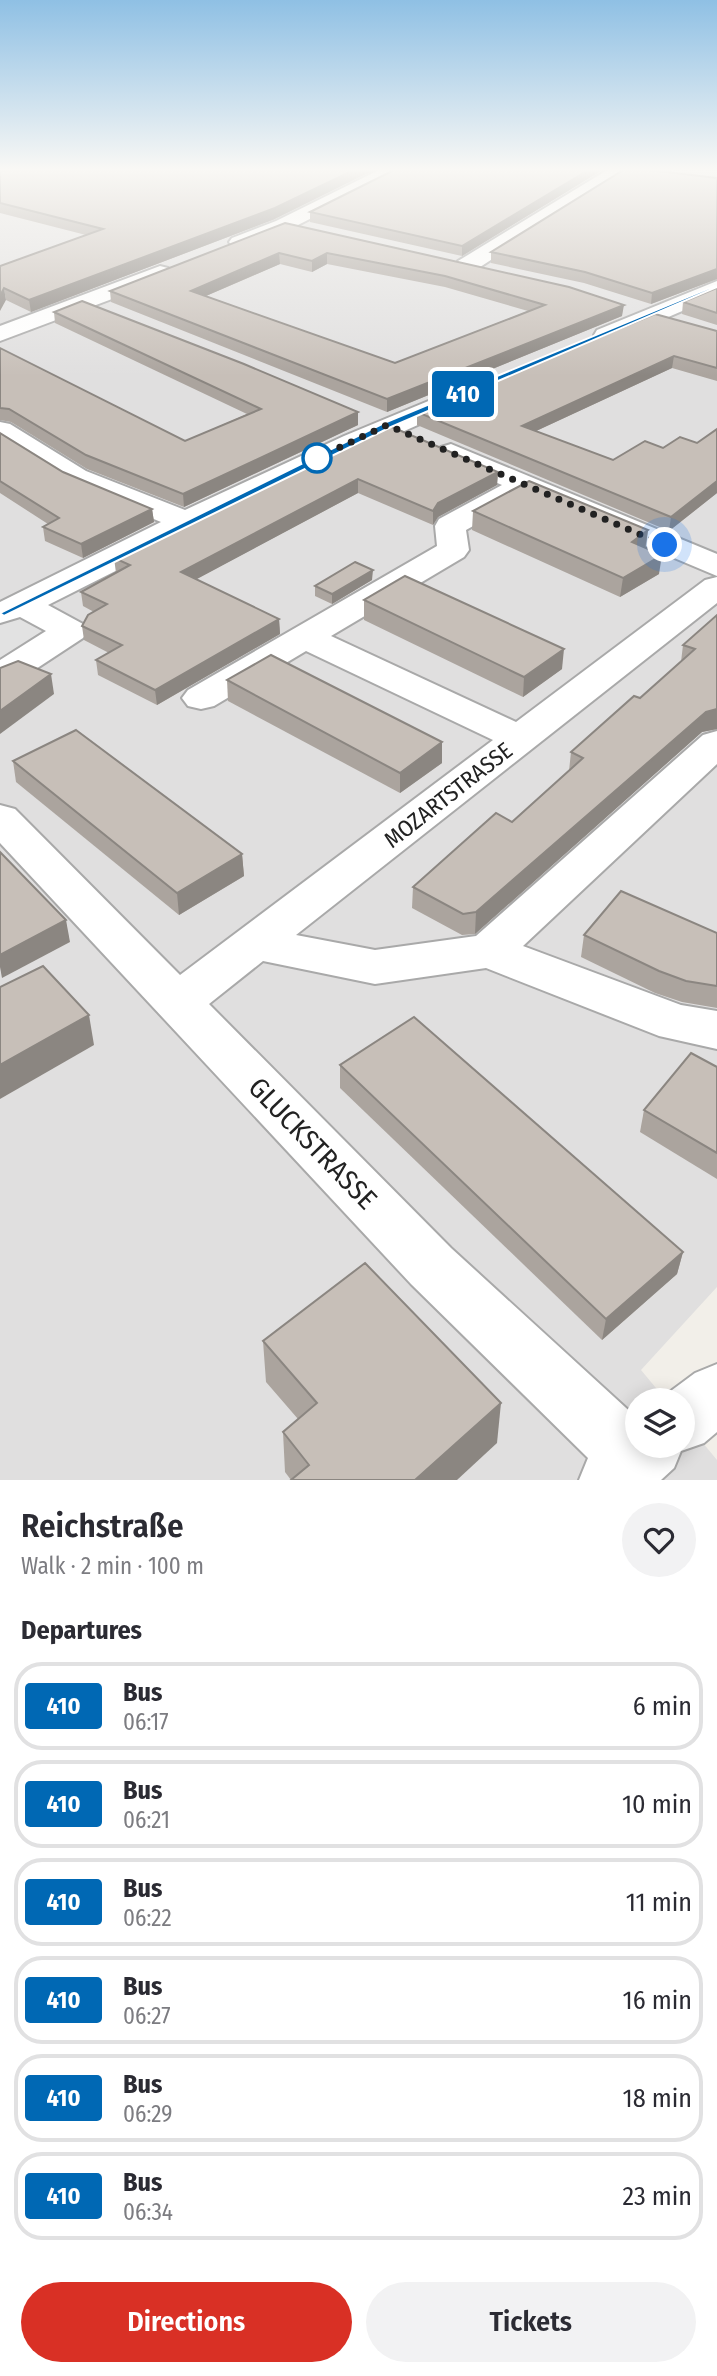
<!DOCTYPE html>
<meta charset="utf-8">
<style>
body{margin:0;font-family:"Fira Sans Condensed",sans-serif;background:#f2f2f3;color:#2b2b33;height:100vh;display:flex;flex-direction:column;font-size:26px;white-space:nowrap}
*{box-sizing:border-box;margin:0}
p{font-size:23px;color:#7c7c81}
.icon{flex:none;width:38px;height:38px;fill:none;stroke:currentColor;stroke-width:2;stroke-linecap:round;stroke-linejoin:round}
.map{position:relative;height:1480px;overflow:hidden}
.panel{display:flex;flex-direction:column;background:#fff;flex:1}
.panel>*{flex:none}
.badge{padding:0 14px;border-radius:5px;font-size:24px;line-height:46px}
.fabs{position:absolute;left:625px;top:1388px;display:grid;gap:14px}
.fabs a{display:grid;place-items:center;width:70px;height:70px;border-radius:50%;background:#fff;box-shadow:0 4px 18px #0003;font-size:35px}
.you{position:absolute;width:35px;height:35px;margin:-18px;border:5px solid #fff;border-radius:50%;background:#1a73e8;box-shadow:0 0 0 10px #1a73e833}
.map>.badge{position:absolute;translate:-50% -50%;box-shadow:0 0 0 4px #fff}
h2{padding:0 21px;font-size:26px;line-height:63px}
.round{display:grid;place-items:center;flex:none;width:74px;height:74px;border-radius:37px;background:#f2f2f3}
.head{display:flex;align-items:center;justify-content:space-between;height:119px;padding:0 21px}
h1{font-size:33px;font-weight:600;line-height:52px}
.primary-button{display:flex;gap:14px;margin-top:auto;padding:14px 21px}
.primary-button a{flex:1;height:80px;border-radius:42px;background:#d93025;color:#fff;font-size:28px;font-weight:600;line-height:80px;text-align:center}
.primary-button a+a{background:#f2f2f3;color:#2b2b33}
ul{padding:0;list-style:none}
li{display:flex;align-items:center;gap:21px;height:88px;margin:0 14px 10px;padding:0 7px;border:4px solid #e1e1e2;border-radius:28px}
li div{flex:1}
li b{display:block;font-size:26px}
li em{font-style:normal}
li .badge{min-width:77px;font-weight:700;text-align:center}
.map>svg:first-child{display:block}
.residential{fill:#e0dfdf}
.parking{fill:#e2e2e2}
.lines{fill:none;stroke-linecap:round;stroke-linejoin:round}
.minor-casing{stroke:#a9a9a9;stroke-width:4}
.minor{fill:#fff;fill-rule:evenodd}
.wall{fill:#aba49e;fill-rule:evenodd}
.shaded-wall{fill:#8b8681}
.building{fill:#c7bfb8;stroke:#8b8681;stroke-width:2;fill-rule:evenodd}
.line{fill:#0068b4;stroke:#fff;stroke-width:2}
.walk{stroke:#222;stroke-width:7;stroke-dasharray:0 12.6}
.stop-dot{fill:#fff;stroke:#0068b4;stroke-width:3.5}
.labels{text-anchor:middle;stroke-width:5;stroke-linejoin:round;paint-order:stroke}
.street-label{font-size:23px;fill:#222;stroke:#fff}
.near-street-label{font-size:28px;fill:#222;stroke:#fff}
</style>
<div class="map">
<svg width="717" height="1480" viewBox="0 0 717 1480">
<rect width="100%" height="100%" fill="#f2efe9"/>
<!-- residential -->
<path class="residential" d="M21 169H717V1287L641 1370 666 1400H637V1446H682L683 1419 717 1460V1480H0V175Z"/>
<!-- parking -->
<path class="parking" d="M32 609 71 631 0 676V626Z"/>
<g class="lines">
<!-- minor casing -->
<g class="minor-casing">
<g id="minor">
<path d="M381 169H404L401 173 290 229 239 248 232 246 229 242 232 238 276 221Z"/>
<path d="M609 169H630L474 271H458L455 266 458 261Z"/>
<path d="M160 266 168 268 171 273 168 278 0 341V326Z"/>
<path d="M717 281V296L615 340 606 342 597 340 594 335 597 330Z"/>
<path d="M467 385 476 387 480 393 476 399 308 474 48 605 83 624 88 631 83 638 13 684 0 687V660L46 631 20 617 0 623V602L161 522 66 483 0 442V422L10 424 86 471 185 510 344 436Z"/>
<path d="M451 444 717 554V576L527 496 466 530 469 550 464 557 331 636 516 722 705 580 717 577V603L296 935 375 950 476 936 703 735 717 731V764L523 946 681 1005 717 1011V1049L659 1036 486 968 375 984 263 961 209 1004 451 1248 637 1418V1446H682V1400L660 1399 695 1373 717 1364V1432L704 1443 681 1451 674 1468 661 1480H579L588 1458 411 1284 0 843V805L15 809 180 975 493 740 306 651 214 706 201 709 188 706 182 698 188 690 437 546 435 526 439 519 502 485 441 459 437 453 441 447Z"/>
</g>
</g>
<!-- minor -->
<use href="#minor" class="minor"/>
</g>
<!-- wall -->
<g class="wall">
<path d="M604 169 462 256 310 222V212Z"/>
<path d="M696 169H717V171Z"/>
<path d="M0 172 275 219 31 312 6 300 0 266 86 235 0 213Z"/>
<path d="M717 178V279L651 304 584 283 491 263V252Z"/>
<path d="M285 223 622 316 387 412 111 302 110 291ZM280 264 312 272 327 264 445 287 528 311 395 363 206 296Z"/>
<path d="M717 288V325L682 314 683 302Z"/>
<path d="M54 312 358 425 184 507 87 469 11 422 0 420V348L185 441 247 414 55 323Z"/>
<path d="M717 331V381L672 368 536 431 613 460 663 448 697 443 717 429V493L669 531 417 425V412Z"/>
<path d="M387 425 498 472 497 485 438 517 433 525 358 493 196 579 279 619 280 634 157 705 98 675 96 660 109 653 84 640 82 626 94 612 83 606 81 592 116 573 114 558Z"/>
<path d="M0 433 63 472 152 509 154 522 83 558 45 541 43 527 48 524 0 493Z"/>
<path d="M473 511 648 530 646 548 659 574 620 597 472 530Z"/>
<path d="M372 580 332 604 315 596V586Z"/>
<path d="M364 600 562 669 523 697 364 620Z"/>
<path d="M717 615V729L702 732 475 934 462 935 412 908 413 887 512 822 569 771 571 752 640 698 681 662 683 645Z"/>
<path d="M227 680 442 742V763L400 793 228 701Z"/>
<path d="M13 761 242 854 244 876 179 915 16 782Z"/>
<path d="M717 933V1008L682 1002 655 993 581 957 584 935Z"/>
<path d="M340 1065 683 1252 677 1274 602 1340 340 1088Z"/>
<path d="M717 1067V1179L640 1132 644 1110Z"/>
<path d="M263 1341 497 1443 291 1480 285 1472 283 1432 298 1419 266 1382Z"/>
</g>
<!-- shaded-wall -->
<g class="shaded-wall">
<path d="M356 169H376L275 219 31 312 29 300Z"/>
<path d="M590 169H604L462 256V246Z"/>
<path d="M279 253 280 264 192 302 191 291Z"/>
<path d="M327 253V264L312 272V261Z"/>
<path d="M717 269V279L651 304 652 293Z"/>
<path d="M4 288 6 300 0 311V296Z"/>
<path d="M624 305 622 316 387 412V399Z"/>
<path d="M674 356 672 368 521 438 522 426Z"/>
<path d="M358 412V425L184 507 183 494Z"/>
<path d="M498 472 497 485 438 517 433 525V511L438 503Z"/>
<path d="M358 479V493L182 587 181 572Z"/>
<path d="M717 481V493L669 531 671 517Z"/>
<path d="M152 509 154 522 83 558 81 544Z"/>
<path d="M648 530 645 549 632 542Z"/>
<path d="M662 555 659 574 620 597 623 578Z"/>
<path d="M373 570 372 580 332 604V594Z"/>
<path d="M279 619 280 634 157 705 155 690Z"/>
<path d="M564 649 562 669 523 697 524 677Z"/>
<path d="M51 674 54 694 0 734V711Z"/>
<path d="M717 709V729L702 732 475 934 476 912 706 712Z"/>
<path d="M442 742V763L400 793V773Z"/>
<path d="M242 854 244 876 179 915 177 893Z"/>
<path d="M66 920 70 942 2 978 0 967V955Z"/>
<path d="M89 1015 94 1045 0 1099V1065Z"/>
<path d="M683 1252 677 1274 602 1340 606 1319Z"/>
<path d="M501 1403 497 1443 457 1480H415Z"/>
</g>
<!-- building -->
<g class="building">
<path d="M8 169H356L275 208 29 300 4 288 0 296V266L103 229 0 203V172Z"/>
<path d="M396 169H590L462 246 310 212Z"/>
<path d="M625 169H641L717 178V269L652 293 585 272 491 252Z"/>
<path d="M285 223 569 287 624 305 387 399 110 291ZM279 253 312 261 327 253 445 276 545 305 395 363 191 291Z"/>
<path d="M717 288V313L683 302Z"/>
<path d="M82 301 244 364 358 412 183 494 86 455 9 409 0 408V348L185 441 261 409 54 312Z"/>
<path d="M655 314 717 331V368L674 356 522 426 613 460 645 441 663 448 680 437 697 443 717 429V481L671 517 417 412Z"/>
<path d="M387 425 498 472 438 503 433 511 358 479 181 572 279 619 155 690 96 660 122 645 82 626 88 615 107 604 81 592 130 565 114 558Z"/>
<path d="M0 433 63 472 152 509 81 544 43 527 59 518 0 481Z"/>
<path d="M529 481 648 530 632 542 662 555 623 578 473 511Z"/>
<path d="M355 562 373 570 332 594 315 586Z"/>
<path d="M405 576 564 649 524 677 364 600Z"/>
<path d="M717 615V709L706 712 476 912 463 914 413 887 496 813 512 822 583 758 571 752 634 696 640 698 695 649 683 645Z"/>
<path d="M271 655 442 742 400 773 227 680Z"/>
<path d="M18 661 51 674 0 711V668Z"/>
<path d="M76 730 242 854 177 893 13 761Z"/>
<path d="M0 852 66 920 0 955Z"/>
<path d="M621 891 717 933V986L686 981 659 971 584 935Z"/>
<path d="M43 966 89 1015 0 1065V987Z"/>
<path d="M414 1017 683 1252 606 1319 340 1065Z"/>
<path d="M691 1053 717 1067V1153L644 1110Z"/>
<path d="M365 1263 501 1403 415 1480H291L309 1465 283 1432 317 1403 263 1341Z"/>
</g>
<!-- sky -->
<linearGradient id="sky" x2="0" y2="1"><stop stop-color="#8fc0e4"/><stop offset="0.45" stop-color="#f9f8f5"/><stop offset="1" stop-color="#f9f8f5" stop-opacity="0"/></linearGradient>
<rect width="717" height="376" fill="url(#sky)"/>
<!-- line -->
<path class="line" d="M714 286 717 287 391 427 4 616 0 613 384 423Z"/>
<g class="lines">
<!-- walk -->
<path class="walk" d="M317 458 387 425 665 545"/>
</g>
<!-- markers -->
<circle class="stop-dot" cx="317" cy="458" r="14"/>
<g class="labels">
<!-- street labels -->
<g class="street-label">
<text transform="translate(448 795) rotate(-38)" y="8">MOZARTSTRASSE</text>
</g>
<!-- near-street labels -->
<g class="near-street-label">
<text transform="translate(313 1143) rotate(46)" y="10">GLUCKSTRASSE</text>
</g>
</g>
</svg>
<div class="fabs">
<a><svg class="icon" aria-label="layers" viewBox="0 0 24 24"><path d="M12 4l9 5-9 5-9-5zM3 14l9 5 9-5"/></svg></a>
</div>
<div class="you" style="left:665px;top:545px"></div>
<b class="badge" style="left:463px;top:394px;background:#0068b4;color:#fff">410</b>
</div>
<section class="panel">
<div class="head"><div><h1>Reichstraße</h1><p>Walk · 2 min · 100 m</p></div><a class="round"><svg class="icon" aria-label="heart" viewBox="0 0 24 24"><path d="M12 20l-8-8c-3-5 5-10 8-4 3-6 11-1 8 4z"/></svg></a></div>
<h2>Departures</h2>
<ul>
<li><span class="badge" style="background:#0068b4;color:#fff">410</span><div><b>Bus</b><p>06:17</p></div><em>6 min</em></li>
<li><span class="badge" style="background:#0068b4;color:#fff">410</span><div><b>Bus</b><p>06:21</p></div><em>10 min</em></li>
<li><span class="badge" style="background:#0068b4;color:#fff">410</span><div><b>Bus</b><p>06:22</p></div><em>11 min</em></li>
<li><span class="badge" style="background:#0068b4;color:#fff">410</span><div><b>Bus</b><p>06:27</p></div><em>16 min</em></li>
<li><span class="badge" style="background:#0068b4;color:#fff">410</span><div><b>Bus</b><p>06:29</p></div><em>18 min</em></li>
<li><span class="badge" style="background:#0068b4;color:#fff">410</span><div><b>Bus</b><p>06:34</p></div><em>23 min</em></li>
</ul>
<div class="primary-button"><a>Directions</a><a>Tickets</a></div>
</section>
